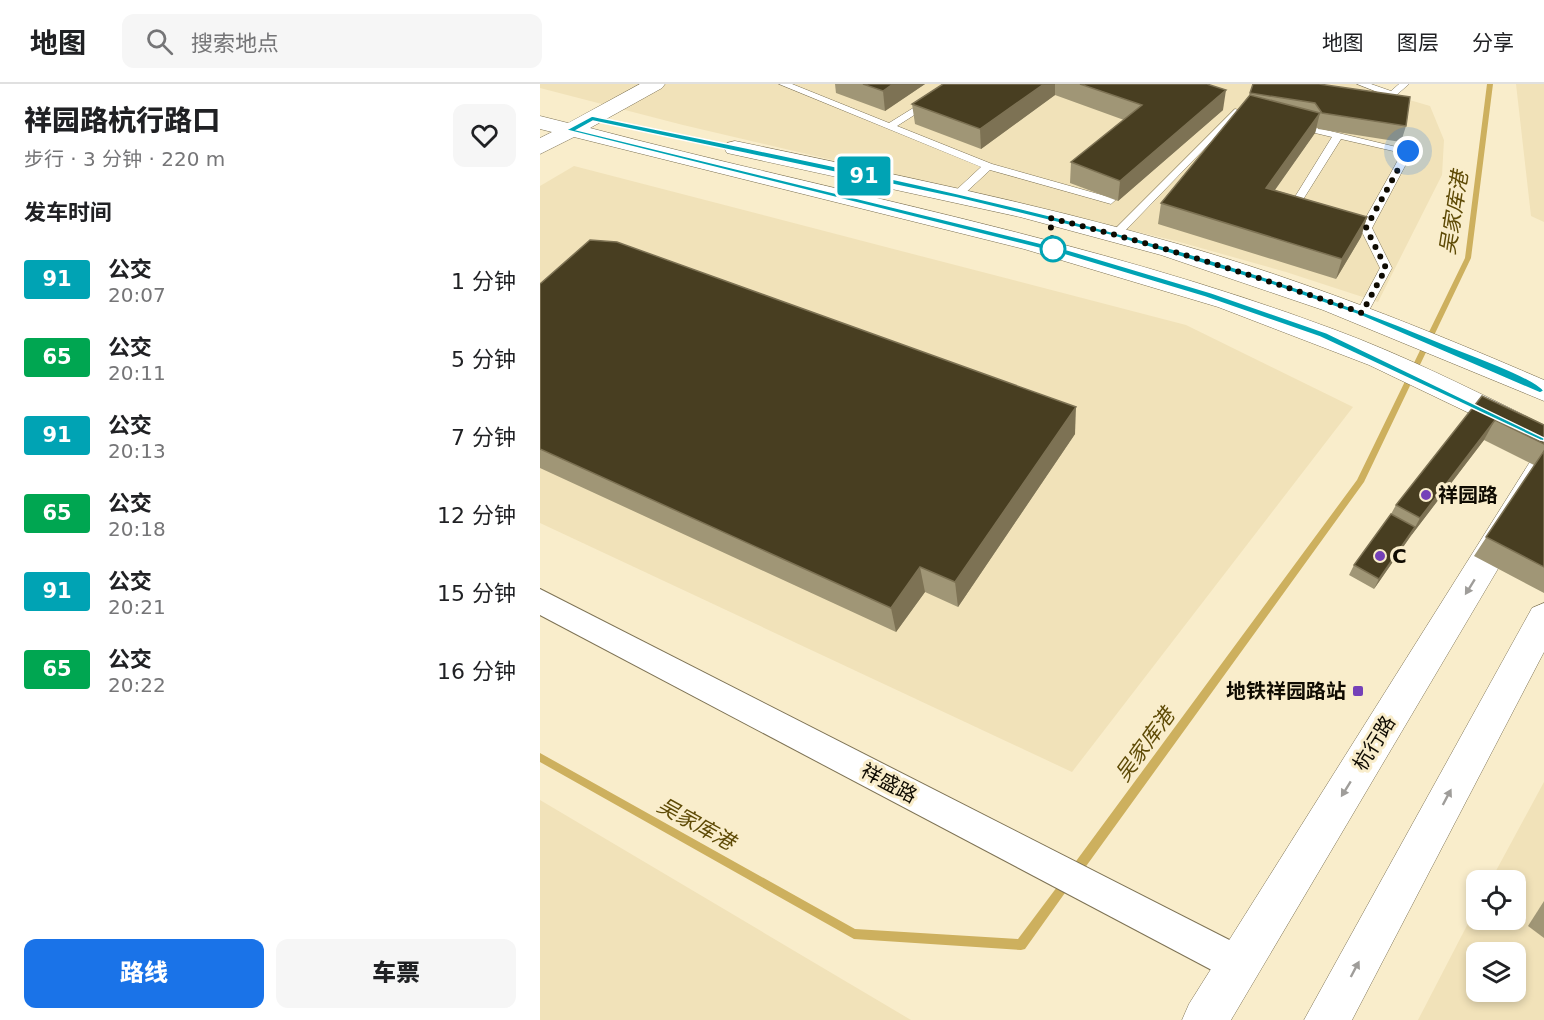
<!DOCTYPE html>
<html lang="zh">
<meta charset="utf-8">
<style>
body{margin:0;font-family:"DejaVu Sans","Noto Sans SC",sans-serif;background:#f6f6f6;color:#202124;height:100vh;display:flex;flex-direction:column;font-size:22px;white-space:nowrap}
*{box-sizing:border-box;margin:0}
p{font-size:20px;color:#757577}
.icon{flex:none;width:33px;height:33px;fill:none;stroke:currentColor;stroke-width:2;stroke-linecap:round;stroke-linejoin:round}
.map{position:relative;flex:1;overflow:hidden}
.sheet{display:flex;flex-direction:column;background:#fff;width:540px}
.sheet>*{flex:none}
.badge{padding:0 12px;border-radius:4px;font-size:21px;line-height:39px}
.tools{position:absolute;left:926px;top:786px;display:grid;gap:12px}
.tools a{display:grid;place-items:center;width:60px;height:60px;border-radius:12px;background:#fff;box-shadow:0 3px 9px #0003;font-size:30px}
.you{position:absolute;width:30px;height:30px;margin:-15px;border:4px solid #fff;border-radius:50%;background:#1a73e8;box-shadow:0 0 0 9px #1a73e833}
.map>.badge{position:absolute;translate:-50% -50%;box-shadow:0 0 0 3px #fff}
h2{padding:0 24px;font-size:22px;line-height:54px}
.round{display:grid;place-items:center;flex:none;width:63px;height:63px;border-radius:12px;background:#f6f6f6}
.head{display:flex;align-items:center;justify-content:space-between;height:102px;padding:0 24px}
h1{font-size:28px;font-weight:800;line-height:45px}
.button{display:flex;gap:12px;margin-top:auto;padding:12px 24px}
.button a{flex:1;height:69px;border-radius:12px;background:#1a73e8;color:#fff;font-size:24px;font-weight:800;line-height:69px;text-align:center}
.button a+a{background:#f6f6f6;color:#202124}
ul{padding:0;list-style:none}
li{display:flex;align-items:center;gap:18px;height:78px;padding:0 24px}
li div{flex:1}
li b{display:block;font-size:22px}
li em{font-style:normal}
li .badge{min-width:66px;font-weight:700;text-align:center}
header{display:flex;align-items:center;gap:36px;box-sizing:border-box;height:84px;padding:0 30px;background:#fff;border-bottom:2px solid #e0e0e0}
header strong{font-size:28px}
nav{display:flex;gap:33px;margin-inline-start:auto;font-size:21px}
.search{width:420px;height:54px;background:#f6f6f6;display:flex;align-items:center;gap:15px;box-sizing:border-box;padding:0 21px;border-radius:12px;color:#757577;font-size:22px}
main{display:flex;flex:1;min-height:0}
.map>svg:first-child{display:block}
.built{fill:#f1e2b9;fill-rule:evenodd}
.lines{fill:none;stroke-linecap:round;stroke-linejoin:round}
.stream{fill:#cdb05e;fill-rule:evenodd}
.lane-casing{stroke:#7d7254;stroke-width:1}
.street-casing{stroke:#7d7254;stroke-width:2}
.secondary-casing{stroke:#7d7254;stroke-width:1}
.lane{fill:#fff;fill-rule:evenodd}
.street{fill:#fff;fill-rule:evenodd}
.secondary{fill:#fff;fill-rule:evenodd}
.wall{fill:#a09676}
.shaded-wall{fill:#7d7254}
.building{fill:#483e21;stroke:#7d7254;stroke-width:1.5}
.oneway{fill:#9f9d9a}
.line{fill:#00a3b4;stroke:#fff;stroke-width:1.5}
.walk{stroke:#0f0b02;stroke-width:6;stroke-dasharray:0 10.8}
.stop-dot{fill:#fff;stroke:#00a3b4;stroke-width:3}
.poi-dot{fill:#7541b8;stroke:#f9edcb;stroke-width:2}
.labels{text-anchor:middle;stroke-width:6;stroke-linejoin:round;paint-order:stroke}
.poi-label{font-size:20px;font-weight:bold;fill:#0f0b02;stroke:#f9edcb;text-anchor:start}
.street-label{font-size:20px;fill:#0f0b02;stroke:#f9edcb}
.water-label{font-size:21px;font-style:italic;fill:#5e4a05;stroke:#f9edcb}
</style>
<header>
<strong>地图</strong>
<div class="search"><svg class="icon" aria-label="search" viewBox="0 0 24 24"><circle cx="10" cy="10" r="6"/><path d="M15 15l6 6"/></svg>搜索地点</div>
<nav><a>地图</a><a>图层</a><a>分享</a></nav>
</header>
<main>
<section class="sheet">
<div class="head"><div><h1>祥园路杭行路口</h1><p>步行 · 3 分钟 · 220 m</p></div><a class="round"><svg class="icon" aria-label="heart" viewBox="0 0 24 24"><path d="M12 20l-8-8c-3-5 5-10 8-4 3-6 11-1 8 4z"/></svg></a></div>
<h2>发车时间</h2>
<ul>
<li><span class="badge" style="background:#00a3b4;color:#fff">91</span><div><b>公交</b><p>20:07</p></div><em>1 分钟</em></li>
<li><span class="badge" style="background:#00a651;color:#fff">65</span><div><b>公交</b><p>20:11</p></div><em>5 分钟</em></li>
<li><span class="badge" style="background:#00a3b4;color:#fff">91</span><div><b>公交</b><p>20:13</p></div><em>7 分钟</em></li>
<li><span class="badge" style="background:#00a651;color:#fff">65</span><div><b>公交</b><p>20:18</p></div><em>12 分钟</em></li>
<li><span class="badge" style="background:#00a3b4;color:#fff">91</span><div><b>公交</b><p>20:21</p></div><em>15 分钟</em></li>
<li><span class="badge" style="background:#00a651;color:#fff">65</span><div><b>公交</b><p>20:22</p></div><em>16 分钟</em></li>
</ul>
<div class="button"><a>路线</a><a>车票</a></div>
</section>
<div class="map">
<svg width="1004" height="936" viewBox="0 0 1004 936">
<rect width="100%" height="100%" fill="#f9edcb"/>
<!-- built -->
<g class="built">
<path d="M0 0H815L890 22 904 56 902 91 838 218 746 188 636 157 143 41 0 4Z"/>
<path d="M976 0H1004V138L991 132Z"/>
<path d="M34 82 646 241 813 323 532 688 0 439V102Z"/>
<path d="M1004 698V936H878L936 824V836H975V796H951ZM936 868H975V908H936Z"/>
<path d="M0 716 371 936H0Z"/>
</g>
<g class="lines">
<!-- stream -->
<g class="stream">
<path d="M947 0H953L931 174 824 398 539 792 535 793 531 792 530 788 531 784 817 396 925 174Z"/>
<path d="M0 669 315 845 478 855 523 795 527 794 531 795 532 799 485 865 481 866 314 855 0 678Z"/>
</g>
<!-- lane casing -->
<g class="lane-casing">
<g id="lane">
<path d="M239 0H252L349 39 412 0H423L357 42 452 80 569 113 582 100 591 102 571 120 450 86 421 113H413V109L441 83Z"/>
<path d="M817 0H831L851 7 859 0H869L853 14Z"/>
<path d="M695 25 721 32 716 35 697 31 580 152H572V148Z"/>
<path d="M757 39 873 67 832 144 852 184 826 232H818L816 229 840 184 820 144 862 69 801 55 759 122 765 126 756 128 748 124 792 53 754 44 752 42Z"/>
</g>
</g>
<!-- street casing -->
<g class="street-casing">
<path id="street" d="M0 505 711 867 717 880 711 893 698 899 685 893 0 531Z"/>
</g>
<!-- secondary casing -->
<g class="secondary-casing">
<g id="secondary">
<path d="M100 0H125L122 4 50 44C298 109 552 155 793 245 866 272 935 307 1004 341V365L829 281 678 223 484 165 34 53 0 70V54L12 48 0 45V32L28 39Z"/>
<path d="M195 57C343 88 492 118 638 160 763 196 884 244 1004 296V317L783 226 621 171 480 133 187 69 184 64 187 59Z"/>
<path d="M1004 370V407L691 936H642L649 920 993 373Z"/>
<path d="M1004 519V568L812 936H764L992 524Z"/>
</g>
</g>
<!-- lane -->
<use href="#lane" class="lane"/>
<!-- street -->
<use href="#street" class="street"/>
<!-- secondary -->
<use href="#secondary" class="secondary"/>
</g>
<!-- wall -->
<g class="wall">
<path d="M295 0H385L345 27 296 9Z"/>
<path d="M403 0H667L683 26 578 117 530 99 531 78 584 36 515 11 441 65 375 40 372 20Z"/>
<path d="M713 0 866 42 861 58 778 45 777 43 775 49 735 106 827 133 821 153 796 195 618 140 621 119 709 12Z"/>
<path d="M0 200 535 350 418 523 385 508 356 548 0 384Z"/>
<path d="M942 312 1004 341V509L934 472 994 381 944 356 870 453 834 505 809 491 814 481 851 430 856 421Z"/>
<path d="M1004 817V854L988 842Z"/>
</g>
<!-- shaded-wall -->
<g class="shaded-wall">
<path d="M353 0H385L345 27 343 7Z"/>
<path d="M504 0H515V11L441 65 440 45Z"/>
<path d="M686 6 683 26 578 117 580 97Z"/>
<path d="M780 29 775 49 722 124 726 104Z"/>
<path d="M827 133 821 153 796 195 802 175Z"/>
<path d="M536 323 535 350 418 523 415 498Z"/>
<path d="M955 336 944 356 870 453 880 434Z"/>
<path d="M875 443 870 453 834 505 839 495Z"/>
<path d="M380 483 385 508 356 548 351 524Z"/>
</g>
<!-- building -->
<g class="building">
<path d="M323 0H353L343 7Z"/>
<path d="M403 0H504L440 45 372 20Z"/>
<path d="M540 0H667L686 6 580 97 531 78 602 21Z"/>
<path d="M713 0H779L870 13 866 42 782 29 775 19 710 9Z"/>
<path d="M710 11 780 29 726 104 827 133 802 175 621 119Z"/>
<path d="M50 156 77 158 536 323 415 498 380 483 351 524 0 365V200Z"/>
<path d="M942 312 1004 341V360L955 336 880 434 856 421Z"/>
<path d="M1004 367V483L946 453Z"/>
<path d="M851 430 875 443 839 495 814 481Z"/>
</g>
<!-- one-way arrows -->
<defs><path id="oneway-solid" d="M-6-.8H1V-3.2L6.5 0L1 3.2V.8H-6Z" transform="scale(1.5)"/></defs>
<g class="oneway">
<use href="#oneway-solid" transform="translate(930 503) rotate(122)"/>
<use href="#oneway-solid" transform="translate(806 705) rotate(122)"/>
<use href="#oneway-solid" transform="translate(907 713) rotate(-62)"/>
<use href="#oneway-solid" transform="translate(815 885) rotate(-62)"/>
</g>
<!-- line -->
<path class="line" d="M52 32C338 92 628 144 899 258 922 268 995 293 1004 307L1000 309 819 231 727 199 573 152 417 114 53 37 37 46 528 166 672 209 787 249 1004 354V357L1000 356 780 253 665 213 522 170 26 46Z"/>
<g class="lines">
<!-- walk -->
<path class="walk" d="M513 165 510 134C616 160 719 193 822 229L846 184 826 144 868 67"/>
</g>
<!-- markers -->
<circle class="stop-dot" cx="513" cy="165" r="12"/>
<g class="poi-dot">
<circle cx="886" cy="411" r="6"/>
<circle cx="840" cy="472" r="6"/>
<rect x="812" y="601" width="12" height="12" rx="3"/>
</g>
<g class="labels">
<!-- poi labels -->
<g class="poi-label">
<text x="898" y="418">祥园路</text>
<text x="852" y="479">C</text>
<text x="806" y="614" text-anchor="end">地铁祥园路站</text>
</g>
<!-- street labels -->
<g class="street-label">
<text transform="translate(834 659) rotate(-58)" y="7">杭行路</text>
<text transform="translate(349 699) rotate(28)" y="7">祥盛路</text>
</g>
<!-- water labels -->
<g class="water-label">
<text transform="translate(914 129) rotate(-81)" y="7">吴家库港</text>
<text transform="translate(605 661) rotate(-54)" y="7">吴家库港</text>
<text transform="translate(156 740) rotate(29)" y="7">吴家库港</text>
</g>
</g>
</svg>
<div class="tools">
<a><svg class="icon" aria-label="locate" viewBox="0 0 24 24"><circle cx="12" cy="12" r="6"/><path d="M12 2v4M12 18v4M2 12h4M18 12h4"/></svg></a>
<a><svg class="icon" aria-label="layers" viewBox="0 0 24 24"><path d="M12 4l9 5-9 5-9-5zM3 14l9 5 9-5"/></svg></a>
</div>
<div class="you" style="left:868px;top:67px"></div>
<b class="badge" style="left:324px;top:92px;background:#00a3b4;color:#fff">91</b>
</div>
</main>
